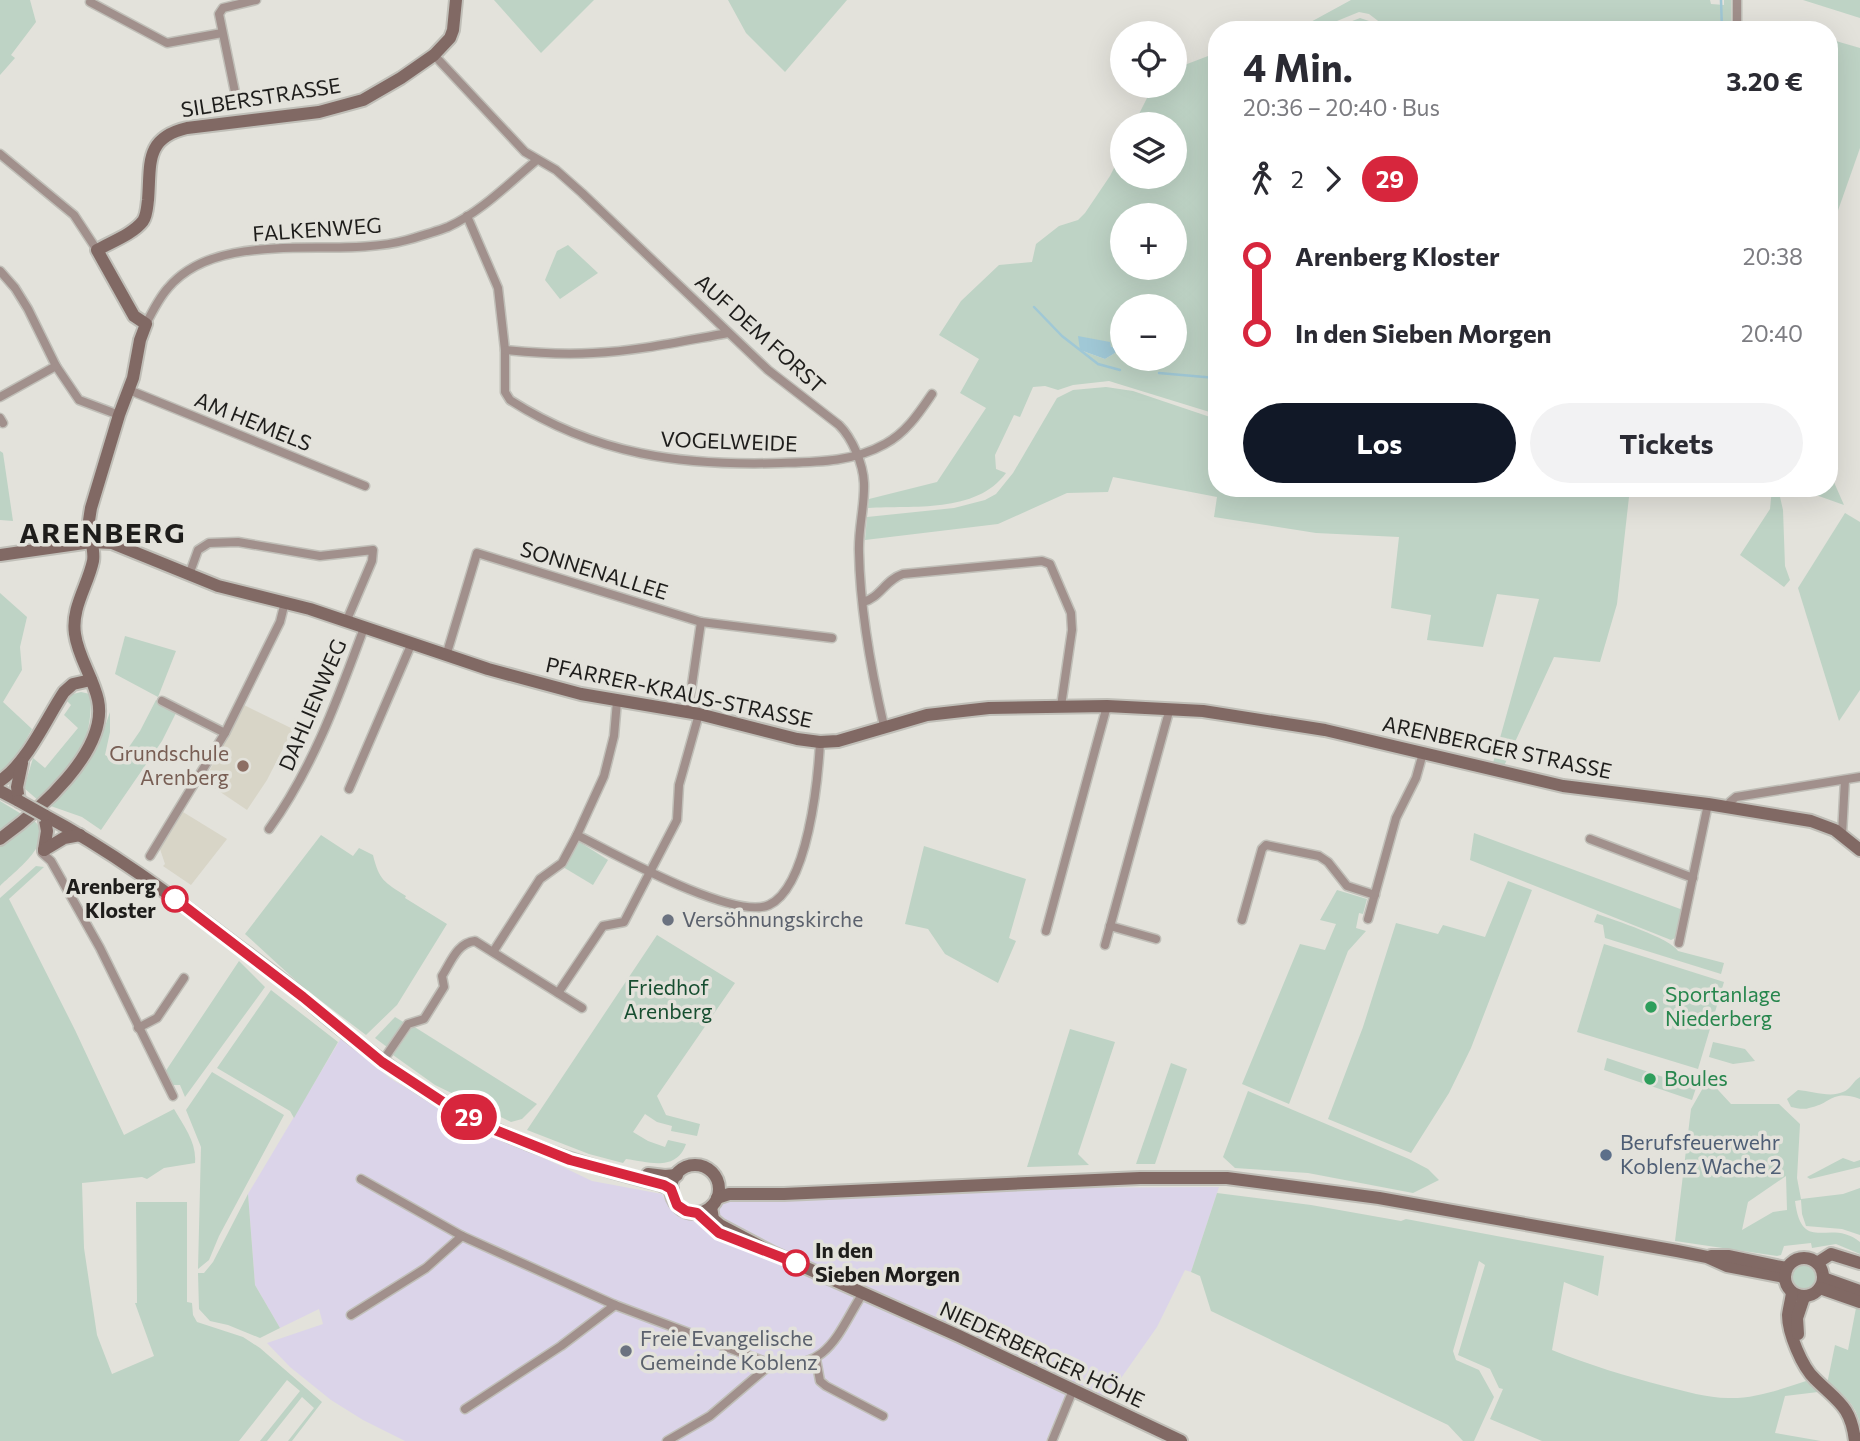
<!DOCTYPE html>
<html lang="de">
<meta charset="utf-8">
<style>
body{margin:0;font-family:Commissioner,sans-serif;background:#f2f2f3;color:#2b2b33;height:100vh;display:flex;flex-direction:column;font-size:26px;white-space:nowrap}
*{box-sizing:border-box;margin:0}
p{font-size:23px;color:#7c7c81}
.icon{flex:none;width:38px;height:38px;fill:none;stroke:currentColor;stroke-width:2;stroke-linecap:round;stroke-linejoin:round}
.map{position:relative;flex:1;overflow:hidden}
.side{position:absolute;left:1208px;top:21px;width:630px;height:476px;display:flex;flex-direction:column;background:#fff;border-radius:28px;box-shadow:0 7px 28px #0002}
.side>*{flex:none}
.badge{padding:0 14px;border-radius:23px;font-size:24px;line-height:46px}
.fabs{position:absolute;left:1110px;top:21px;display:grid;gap:14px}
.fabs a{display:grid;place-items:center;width:77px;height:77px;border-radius:50%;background:#fff;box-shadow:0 7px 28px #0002;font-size:35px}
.map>.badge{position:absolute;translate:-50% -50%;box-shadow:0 0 0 4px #fff}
.legs{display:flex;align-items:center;gap:10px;height:77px;padding:0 35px;font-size:23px}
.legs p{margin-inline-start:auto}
.headline{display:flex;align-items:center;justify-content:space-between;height:119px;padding:0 35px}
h1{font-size:38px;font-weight:700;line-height:52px}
.cta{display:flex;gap:14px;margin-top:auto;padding:14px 35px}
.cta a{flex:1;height:80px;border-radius:42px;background:#111827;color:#fff;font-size:28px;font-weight:700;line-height:80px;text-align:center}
.cta a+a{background:#f2f2f3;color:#2b2b33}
ul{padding:0 35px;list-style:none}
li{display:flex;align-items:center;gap:24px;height:77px;font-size:26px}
li i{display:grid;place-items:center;width:10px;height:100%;margin:0 9px;background:currentColor}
li i::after{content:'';width:18px;height:18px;margin:-9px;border:5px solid;border-radius:50%;background:#fff}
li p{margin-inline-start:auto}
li:first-child i{background:linear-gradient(#0000 50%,currentColor 0)}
li:last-child i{background:linear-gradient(currentColor 50%,#0000 0)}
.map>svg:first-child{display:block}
.commercial{fill:#dbd4e9}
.built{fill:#d8d5c7}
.green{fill:#bed3c5;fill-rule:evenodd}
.water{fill:#a0c8d6}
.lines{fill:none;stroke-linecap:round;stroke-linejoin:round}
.stream{stroke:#a0c8d6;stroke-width:2.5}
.street-casing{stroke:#c0bfb8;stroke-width:11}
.secondary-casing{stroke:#c0bfb8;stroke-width:16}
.street{stroke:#a1908c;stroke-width:8}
.secondary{stroke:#816964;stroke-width:12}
.secondary-bridge-casing{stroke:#c0bfb8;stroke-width:16;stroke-linecap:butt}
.secondary-bridge{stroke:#816964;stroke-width:12}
.line-1-casing{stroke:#fff;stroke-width:16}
.line-1{stroke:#d7263d;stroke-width:10}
.education-dot{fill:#8d6e63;stroke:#e3e2db;stroke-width:2.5}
.stop-1-dot{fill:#fff;stroke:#d7263d;stroke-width:3.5}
.worship-dot{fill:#6b7280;stroke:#e3e2db;stroke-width:2.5}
.leisure-dot{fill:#2e9e5b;stroke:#e3e2db;stroke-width:2.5}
.service-dot{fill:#5c6f8a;stroke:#e3e2db;stroke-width:2.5}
.labels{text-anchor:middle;stroke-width:7;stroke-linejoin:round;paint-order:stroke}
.street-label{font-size:21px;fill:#1e1d1b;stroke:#e3e2db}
.education-label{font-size:21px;fill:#785e54;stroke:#e3e2db;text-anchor:end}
.stop-label{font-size:21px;font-weight:bold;fill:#1e1d1b;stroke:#e3e2db;text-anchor:end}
.worship-label{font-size:21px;fill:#5b616d;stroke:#e3e2db;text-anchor:start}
.park-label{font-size:21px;fill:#174e30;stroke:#e3e2db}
.leisure-label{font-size:21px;fill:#27864d;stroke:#e3e2db;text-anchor:start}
.service-label{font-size:21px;fill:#4e5e75;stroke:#e3e2db;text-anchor:start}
.district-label{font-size:28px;font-weight:bold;letter-spacing:2px;fill:#1e1d1b;stroke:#e3e2db}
</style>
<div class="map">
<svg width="1860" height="1441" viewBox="0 0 1860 1441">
<rect width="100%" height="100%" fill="#e3e2db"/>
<!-- commercial -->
<path class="commercial" d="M341 1038 391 1079 448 1112 592 1181 662 1194 666 1202 686 1218 708 1214 723 1199 1039 1188 1219 1187 1191 1272 1185 1270 1157 1327 1107 1398 1071 1382 1046 1441H405L363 1420 331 1400 290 1367 267 1343 323 1324 319 1309 280 1328 255 1285 248 1194Z"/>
<!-- built -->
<g class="built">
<path d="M244 705 293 729 267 780 247 810 204 781Z"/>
<path d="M183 812 227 839 191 885 163 866 165 864 160 849Z"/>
</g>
<!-- green -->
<g class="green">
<path d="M0 0H30L36 22 11 55 15 58 0 75Z"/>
<path d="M494 0H594L541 53Z"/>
<path d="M728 0H847L785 72 746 33Z"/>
<path d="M1351 0H1710L1711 4 1724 5V0H1731V30H1390L1369 14 1359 12 1315 30H1296Z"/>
<path d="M1803 0H1860V18Z"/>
<path d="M1360 18 1372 22 1380 30H1329Z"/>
<path d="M1829 39 1860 48V148L1829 236Z"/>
<path d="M1216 53V414L1109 381 1073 385 1058 390 1045 386 1033 387 1020 417 1014 415 995 455 996 469 1006 473C976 514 912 505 868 508L869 499 937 482 986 408 960 393 979 359 939 335 961 301 999 265 1032 262 1036 244 1059 226 1078 220 1085 213 1110 176 1122 152V177H1174V124H1134L1153 86H1174V69ZM1122 215H1174V268H1122ZM1122 306H1174V359H1122ZM1080 340 1110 347 1115 353 1105 359 1080 350Z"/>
<path d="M568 245 598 273 560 299 545 280 557 251Z"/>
<path d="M1106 387 1133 391 1216 419V488H1630L1617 604 1600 662 1554 657 1504 766 1493 763 1539 599 1497 594 1483 647 1427 640 1431 615 1391 608 1399 537 1316 533 1214 517 1217 497 1113 477 1108 492 1067 493 998 524 865 540 867 517 954 508 985 500 996 494 1013 473 1057 398 1073 390Z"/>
<path d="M0 451 3 453 13 521 0 520Z"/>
<path d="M1829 471 1844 505 1799 489 1785 493 1783 488H1829Z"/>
<path d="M1772 488H1778L1783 510 1785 566 1790 580 1784 587 1740 555 1770 509Z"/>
<path d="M1845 513 1860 522V690L1839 721 1798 588Z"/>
<path d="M0 593 27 617 20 647 22 670 3 702 32 729 17 756 0 775Z"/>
<path d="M125 636 176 651 158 697 115 674Z"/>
<path d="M81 692 90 694 91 698C91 751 72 764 39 801L24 788 33 758 45 768 78 728 64 715 71 705 67 701 73 694Z"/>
<path d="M156 700 177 711 162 741 101 830 82 817 45 804 87 764 98 746 110 712V732L105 755 118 763 140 731Z"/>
<path d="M0 801 23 815 0 833Z"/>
<path d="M32 819C60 839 15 871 0 886V846Z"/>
<path d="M1474 833 1683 910 1677 937 1671 940 1470 860Z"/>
<path d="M321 835 353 856 359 848 373 855C379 880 384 882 406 896L405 898 447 924 397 1005 366 1035 304 988 245 934Z"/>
<path d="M578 841 608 860 593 885 563 867Z"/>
<path d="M924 846 1026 879 1009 938 1016 941 998 983 945 954 928 929 905 924Z"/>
<path d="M36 866 44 867 9 899 75 1030 124 1135 174 1109C184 1126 197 1143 195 1163L164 1168 147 1179 142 1177 82 1183 84 1248 97 1335 112 1374 154 1356 135 1303H137L136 1202H187V1302L192 1303 193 1315 197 1322 243 1337 260 1348 322 1402 292 1441H288L314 1408 302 1397 267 1441H260L300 1391 287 1380 239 1441H0V898Z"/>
<path d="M1508 881 1532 890 1471 1048 1449 1093 1411 1153 1328 1119 1363 1027 1396 923 1438 934 1443 925 1485 937Z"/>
<path d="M1337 890 1367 899 1363 914 1359 913 1356 928 1366 931 1348 951 1289 1104 1242 1084 1300 944 1325 950 1336 924 1320 920Z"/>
<path d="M1597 914C1614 920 1670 938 1678 951L1724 963 1721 974 1605 938 1603 925 1594 922Z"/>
<path d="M657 935 735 983 657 1096 666 1115 700 1124 697 1136 671 1131 672 1126 657 1122 645 1114 633 1132 648 1141 665 1147 668 1140 686 1144C676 1172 649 1162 626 1159L623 1163 589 1154 527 1130Z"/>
<path d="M1604 944 1724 982 1698 1069 1577 1032Z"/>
<path d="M239 961 265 987 185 1097 180 1085H171L165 1072Z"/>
<path d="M271 990 338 1042 294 1118 290 1111 217 1068Z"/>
<path d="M395 1017 405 1023 387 1047 375 1038Z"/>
<path d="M413 1026 537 1104 522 1119 511 1122 435 1085 393 1055Z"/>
<path d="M1070 1029 1115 1042 1078 1154 1089 1165 1027 1167Z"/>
<path d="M1713 1042 1745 1049 1755 1061 1733 1064 1709 1057Z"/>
<path d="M1607 1058 1696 1088 1692 1100 1604 1070Z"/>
<path d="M1171 1063 1187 1069 1155 1164H1136Z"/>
<path d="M212 1072 284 1115 219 1236 209 1260 198 1269 201 1147 186 1110Z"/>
<path d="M1860 1077V1099C1831 1089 1832 1104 1809 1108 1804 1110 1796 1108 1791 1107L1787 1099 1798 1090C1812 1091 1830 1098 1843 1092 1851 1089 1853 1081 1860 1077Z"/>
<path d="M1708 1079 1731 1104H1779L1800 1124 1797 1178 1801 1199 1843 1194 1860 1188V1235L1842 1229 1806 1226 1802 1214 1801 1200 1795 1201C1802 1256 1830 1217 1860 1242V1254L1836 1244 1812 1248 1811 1243 1784 1246 1781 1255 1777 1256 1675 1241 1691 1109ZM1786 1176 1787 1210 1773 1212 1742 1230 1748 1202Z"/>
<path d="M1248 1091 1409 1159 1428 1169 1439 1180 1413 1193 1308 1173 1235 1168 1223 1157Z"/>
<path d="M1843 1158 1854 1162 1860 1160V1167L1810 1179 1807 1177Z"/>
<path d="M1217 1193 1311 1205 1401 1221 1406 1219 1604 1256 1598 1296 1564 1282 1552 1350C1589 1365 1626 1376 1664 1386 1685 1391 1707 1398 1728 1398 1754 1399 1782 1389 1806 1381L1818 1392 1785 1396 1775 1433 1821 1441H1542L1490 1419 1503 1389 1499 1388 1490 1369 1458 1355 1485 1265 1479 1261 1453 1351 1456 1360 1479 1370 1494 1397 1474 1441H1463L1448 1425 1211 1311 1200 1276 1191 1272Z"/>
<path d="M248 1194 255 1285 280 1328 260 1338 228 1325 210 1321 199 1309 198 1273H204L213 1262Z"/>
<circle cx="1804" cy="1277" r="12"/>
<path d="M1856 1308 1860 1310V1424C1856 1405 1843 1393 1827 1384L1835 1345 1848 1350Z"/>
</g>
<!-- water -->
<path class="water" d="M1078 336 1110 342 1111 347H1116L1115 353 1105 359 1080 350Z"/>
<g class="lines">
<!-- stream -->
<g class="stream">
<path d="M1721 0 1722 30"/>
<path d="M1034 307 1062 336 1098 364 1120 370"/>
<path d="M1159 373 1216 378"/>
</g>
<!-- street casing -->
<g class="street-casing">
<g id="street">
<path d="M90 2 167 43 222 33"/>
<path d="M1737 30V0"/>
<path d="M434 55 525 152 556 170 582 193 768 370 839 425C852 438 863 463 864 483 865 505 858 529 859 552 860 610 871 670 884 726"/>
<path d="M237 102 219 14 223 8 256 0"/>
<path d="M0 154 74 215 97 250"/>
<path d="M467 216 498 288 505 350V392L510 400C596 455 682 466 781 463 817 462 853 462 885 444 906 433 919 413 932 394"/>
<path d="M0 271 15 288 28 309 56 366 79 400 119 415"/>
<path d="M146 324C152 312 159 298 168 288 220 226 336 260 407 240 421 236 435 232 448 227 481 212 509 183 537 160"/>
<path d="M505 350C534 353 563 355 593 353 638 351 683 341 728 333"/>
<path d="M129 390 365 486"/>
<path d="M0 397 56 366"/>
<path d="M0 418 3 423"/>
<path d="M189 575 198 550 209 543 238 542 320 556 373 550 372 561 346 622"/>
<path d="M863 602C880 598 885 580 903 574L1042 561 1050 564 1071 613 1072 630 1061 706"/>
<path d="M446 656 477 553 701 622"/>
<path d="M162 701 225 733"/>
<path d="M688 712 701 622 832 638"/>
<path d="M349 789 411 645"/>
<path d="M1729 807 1730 802 1736 797 1860 777"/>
<path d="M269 829C313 768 338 698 364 628"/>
<path d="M1842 834 1845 780"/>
<path d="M577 835C613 853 734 921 769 905 808 887 818 780 820 742"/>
<path d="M1590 839 1693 878"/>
<path d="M42 853 51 861 100 948 173 1096"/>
<path d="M150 856 225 733 280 622 285 602"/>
<path d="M1368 919 1396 818 1416 778 1423 753"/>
<path d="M1242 920 1262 849 1266 845 1319 856 1328 862 1347 886 1375 895"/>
<path d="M1110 926 1156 939"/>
<path d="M1046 931 1107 706"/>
<path d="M1679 943 1708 804"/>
<path d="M1105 945 1170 708"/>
<path d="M493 952 540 879 562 863 577 835 604 776 614 736 617 701"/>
<path d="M558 993 603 926 624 922 677 820 679 785 699 714"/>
<path d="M138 1028 157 1018 184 978"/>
<path d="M382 1062 408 1024 424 1019 444 987 442 976C451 962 457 943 475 941L582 1008"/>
<path d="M361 1179 462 1236 615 1305 771 1364C829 1371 837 1334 863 1293"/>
<path d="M351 1315 426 1268 462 1236"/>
<path d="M816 1359 820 1381 826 1386 883 1416"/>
<path d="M465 1409 561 1346 615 1305"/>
<path d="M667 1441 710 1416 771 1364"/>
<path d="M1052 1441 1073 1390"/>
</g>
</g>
<!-- secondary casing -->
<g class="secondary-casing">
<g id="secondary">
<path d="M0 555 91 542 112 543 218 586 310 609 488 669 581 694 699 714 797 739 820 742 838 741 927 715 989 708 1107 706 1203 711 1325 730 1563 786 1708 804 1811 821 1835 830 1860 850"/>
<path d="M0 781C27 763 46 719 64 692L73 684 91 680"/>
<path d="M0 791 19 801"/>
<path d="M19 801 17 787 22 763"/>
<path d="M44 815C110 850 169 894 228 939 253 958 280 977 303 997 350 1038 398 1076 452 1107 517 1145 587 1166 659 1184L672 1189"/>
<path d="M44 815 47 831 44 850"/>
<path d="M0 839C37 812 109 751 98 700 93 677 78 657 75 634 71 608 88 585 93 561 95 550 90 540 89 529 88 522 90 515 91 508L119 415 133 378 140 340 146 324 134 316 97 250C111 242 133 234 143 221 147 215 147 207 148 200 151 164 144 138 187 128L319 112 363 100 401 78 434 55 450 38 453 30 456 0"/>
<path d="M44 850 64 838 80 835"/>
<circle cx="695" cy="1189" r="24"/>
<path d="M648 1174 665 1176 677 1175"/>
<path d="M717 1198 729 1194H784L1140 1178H1227L1379 1198 1677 1251 1707 1257 1727 1266 1784 1277"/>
<path d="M711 1207 713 1219 720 1225 773 1253 959 1336 1181 1441"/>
<path d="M1711 1256H1728L1786 1268"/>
<circle cx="1804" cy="1277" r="19"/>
<path d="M1817 1263 1831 1254 1860 1263"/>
<path d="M1823 1278 1860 1291"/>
<path d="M1820 1288 1860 1302"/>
<path d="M1792 1293C1791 1300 1789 1308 1788 1315 1788 1333 1802 1367 1815 1379 1838 1402 1851 1406 1855 1441"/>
<path d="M1798 1334 1797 1318 1804 1297"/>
</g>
</g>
<!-- street -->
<use href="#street" class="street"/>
<!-- secondary -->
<use href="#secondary" class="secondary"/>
<!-- secondary-bridge casing -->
<g class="secondary-bridge-casing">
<path id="secondary-bridge" d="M19 801 44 815"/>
</g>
<!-- secondary-bridge -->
<use href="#secondary-bridge" class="secondary-bridge"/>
</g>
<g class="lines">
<!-- line-1 casing -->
<g class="line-1-casing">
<path id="line-1" d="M175 899 303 997 382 1062 452 1108 495 1130 570 1160 664 1185 671 1189 677 1205 686 1211 697 1213 719 1233 796 1263"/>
</g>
<!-- line-1 -->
<use href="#line-1" class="line-1"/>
</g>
<!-- markers -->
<circle class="education-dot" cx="243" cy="766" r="7"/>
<g class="stop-1-dot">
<circle cx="175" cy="899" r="12"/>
<circle cx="796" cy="1263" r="12"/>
</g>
<g class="worship-dot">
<circle cx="668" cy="920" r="7"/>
<circle cx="626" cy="1351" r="7"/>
</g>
<g class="leisure-dot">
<circle cx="1651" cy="1007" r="7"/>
<circle cx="1650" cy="1079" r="7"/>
</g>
<circle class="service-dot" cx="1606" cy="1155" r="7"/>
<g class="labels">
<!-- street labels -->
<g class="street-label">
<text transform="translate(261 98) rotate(-9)" y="7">SILBERSTRASSE</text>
<text transform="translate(317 230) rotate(-4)" y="7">FALKENWEG</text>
<text transform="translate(760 334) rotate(42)" y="7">AUF DEM FORST</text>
<text transform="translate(253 422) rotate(22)" y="7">AM HEMELS</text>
<text transform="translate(729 442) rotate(2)" y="7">VOGELWEIDE</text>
<text transform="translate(594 571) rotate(17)" y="7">SONNENALLEE</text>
<text transform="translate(679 693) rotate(12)" y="7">PFARRER-KRAUS-STRASSE</text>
<text transform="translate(313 705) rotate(-67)" y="7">DAHLIENWEG</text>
<text transform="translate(1497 748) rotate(12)" y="7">ARENBERGER STRASSE</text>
<text transform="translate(1042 1355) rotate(25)" y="7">NIEDERBERGER HÖHE</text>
</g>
<!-- education labels -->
<g class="education-label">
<text x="229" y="761">Grundschule<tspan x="229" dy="24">Arenberg</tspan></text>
</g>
<!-- stop labels -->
<g class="stop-label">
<text x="156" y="894">Arenberg<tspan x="156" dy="24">Kloster</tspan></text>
<text x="815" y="1258" text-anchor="start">In den<tspan x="815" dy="24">Sieben Morgen</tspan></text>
</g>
<!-- worship labels -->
<g class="worship-label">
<text x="682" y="927">Versöhnungskirche</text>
<text x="640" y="1346">Freie Evangelische<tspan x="640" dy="24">Gemeinde Koblenz</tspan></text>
</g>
<!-- park labels -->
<g class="park-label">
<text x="668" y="995">Friedhof<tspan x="668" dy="24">Arenberg</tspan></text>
</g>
<!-- leisure labels -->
<g class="leisure-label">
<text x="1665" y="1002">Sportanlage<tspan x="1665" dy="24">Niederberg</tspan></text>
<text x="1664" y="1086">Boules</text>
</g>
<!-- service labels -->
<g class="service-label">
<text x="1620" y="1150">Berufsfeuerwehr<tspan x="1620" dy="24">Koblenz Wache 2</tspan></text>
</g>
<!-- district labels -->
<g class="district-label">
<text x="103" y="543">ARENBERG</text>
</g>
</g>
</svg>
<div class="fabs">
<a><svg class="icon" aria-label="locate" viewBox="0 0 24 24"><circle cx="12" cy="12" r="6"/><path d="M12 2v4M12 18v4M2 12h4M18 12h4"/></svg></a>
<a><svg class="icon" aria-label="layers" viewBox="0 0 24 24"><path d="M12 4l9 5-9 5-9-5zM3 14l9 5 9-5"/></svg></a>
<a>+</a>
<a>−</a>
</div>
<b class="badge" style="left:469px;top:1117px;background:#d7263d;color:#fff">29</b>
<section class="side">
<div class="headline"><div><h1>4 Min.</h1><p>20:36 – 20:40 · Bus</p></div><b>3.20 €</b></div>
<div class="legs"><svg class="icon" aria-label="walk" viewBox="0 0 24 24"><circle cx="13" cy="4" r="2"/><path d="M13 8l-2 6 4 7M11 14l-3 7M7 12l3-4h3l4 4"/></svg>2<svg class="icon" aria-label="forward" viewBox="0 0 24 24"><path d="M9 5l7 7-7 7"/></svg><b class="badge" style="background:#d7263d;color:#fff">29</b></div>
<ul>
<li><i style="color:#d7263d"></i><b>Arenberg Kloster</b><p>20:38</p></li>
<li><i style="color:#d7263d"></i><b>In den Sieben Morgen</b><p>20:40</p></li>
</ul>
<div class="cta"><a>Los</a><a>Tickets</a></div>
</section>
</div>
